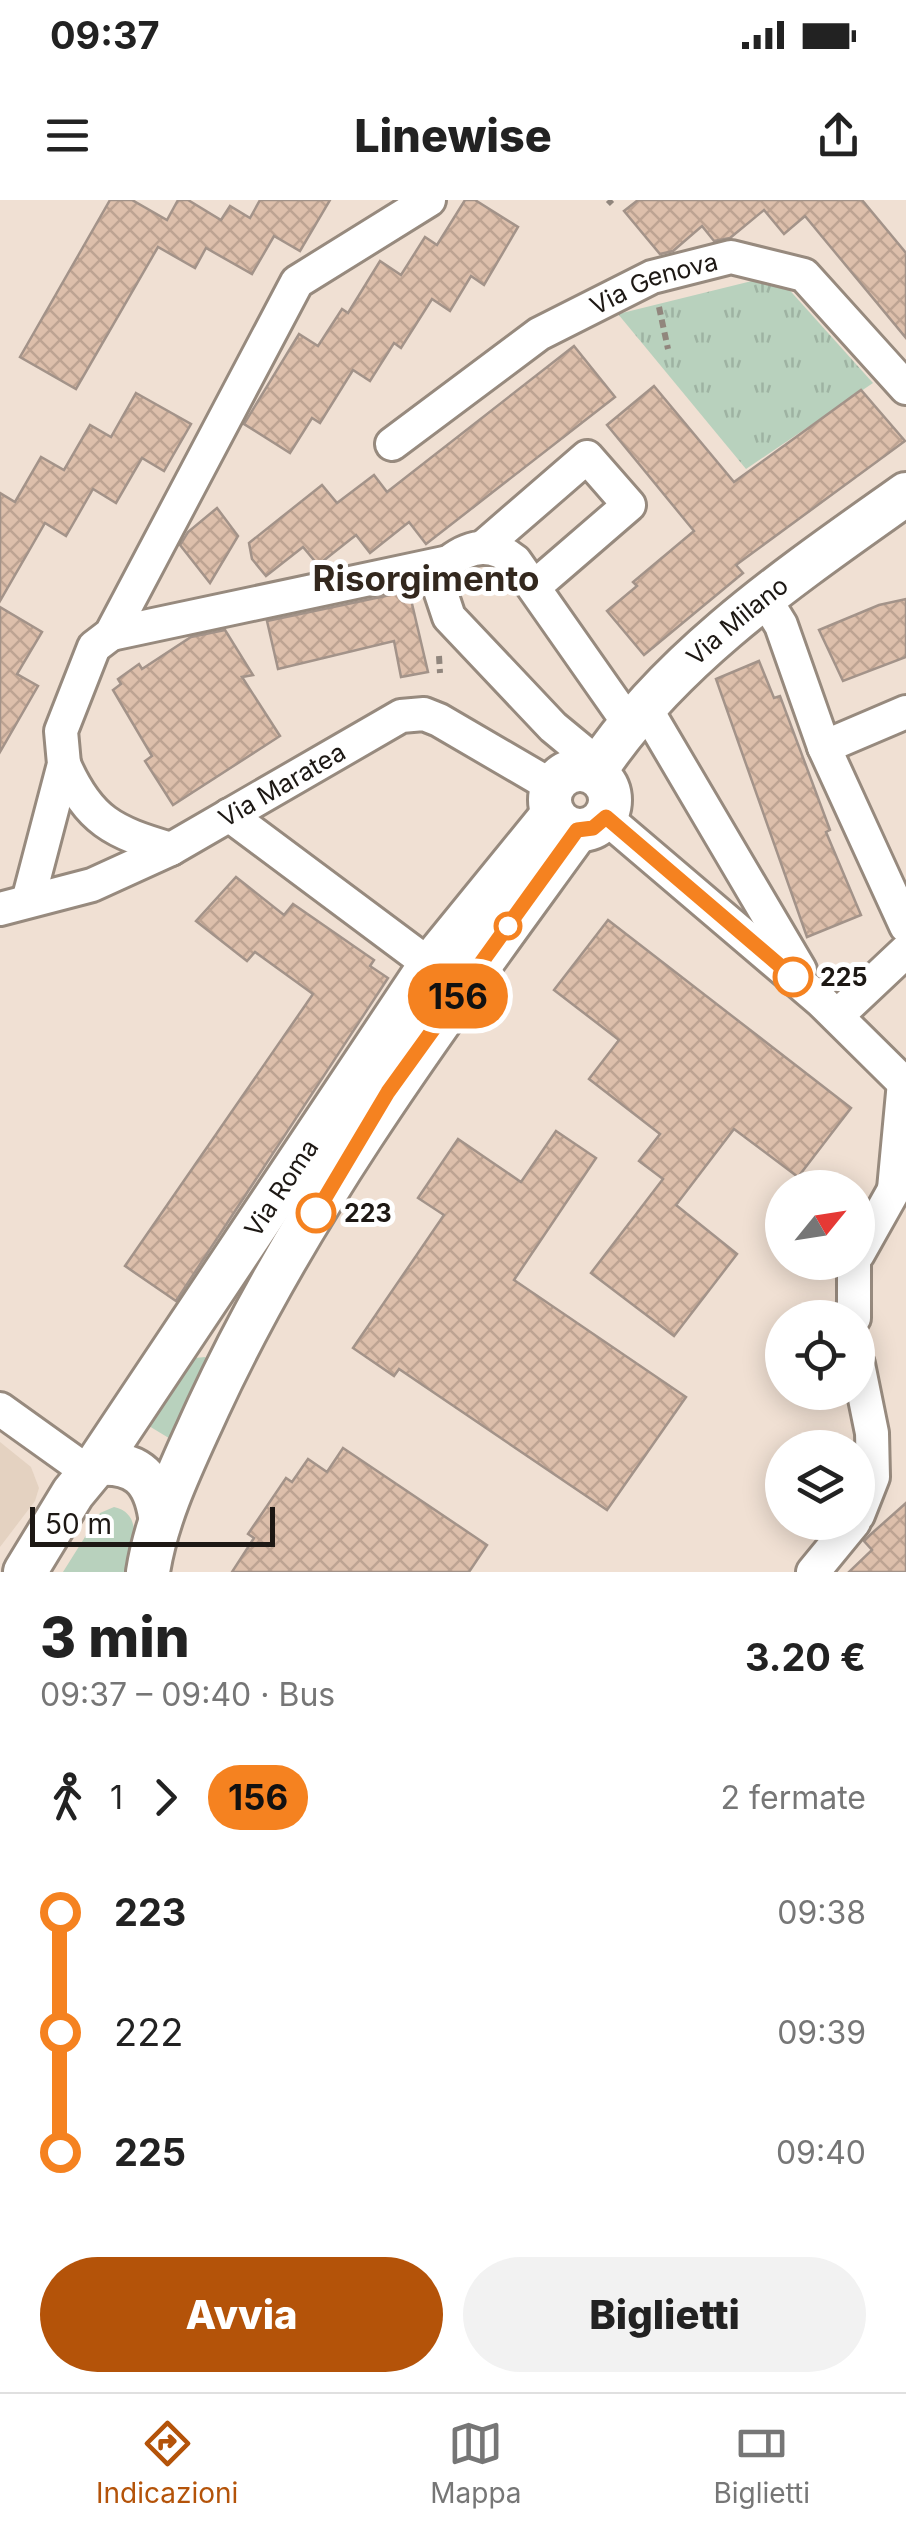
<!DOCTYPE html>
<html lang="it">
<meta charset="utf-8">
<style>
body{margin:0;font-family:Inter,sans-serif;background:#f2f2f2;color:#222;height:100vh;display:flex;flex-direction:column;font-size:38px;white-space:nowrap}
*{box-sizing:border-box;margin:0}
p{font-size:32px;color:#767676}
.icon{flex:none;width:55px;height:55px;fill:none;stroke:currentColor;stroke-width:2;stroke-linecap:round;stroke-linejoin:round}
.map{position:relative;height:1372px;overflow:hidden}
.drawer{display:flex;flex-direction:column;background:#fff;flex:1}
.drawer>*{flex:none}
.badge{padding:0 20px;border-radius:32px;font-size:35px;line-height:65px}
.needle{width:65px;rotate:60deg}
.buttons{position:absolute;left:765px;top:970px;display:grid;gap:20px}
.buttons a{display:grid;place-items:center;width:110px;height:110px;border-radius:50%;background:#fff;box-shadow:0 5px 25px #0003;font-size:50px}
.scale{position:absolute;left:30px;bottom:25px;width:245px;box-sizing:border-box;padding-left:10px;border:5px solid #1d1814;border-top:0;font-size:28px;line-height:35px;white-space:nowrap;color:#1d1814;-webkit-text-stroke:8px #fff;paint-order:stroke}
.map>.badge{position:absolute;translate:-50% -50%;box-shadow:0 0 0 5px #fff}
.legs{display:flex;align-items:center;gap:15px;height:110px;padding:0 40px;font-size:32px}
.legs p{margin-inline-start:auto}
.headline{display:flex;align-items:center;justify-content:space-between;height:170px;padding:0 40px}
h1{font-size:55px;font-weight:800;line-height:75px}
.button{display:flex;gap:20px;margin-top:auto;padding:20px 40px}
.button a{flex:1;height:115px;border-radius:60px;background:#b45309;color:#fff;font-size:40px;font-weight:800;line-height:115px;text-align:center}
.button a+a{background:#f2f2f2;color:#222}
ul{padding:0 40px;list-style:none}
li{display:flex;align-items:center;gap:35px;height:120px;font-size:38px}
li i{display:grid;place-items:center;width:15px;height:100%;margin:0 12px;background:currentColor}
li i::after{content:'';width:25px;height:25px;margin:-12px;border:8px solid;border-radius:50%;background:#fff}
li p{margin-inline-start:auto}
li:first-child i{background:linear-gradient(#0000 50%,currentColor 0)}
li:last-child i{background:linear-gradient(currentColor 50%,#0000 0)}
.status{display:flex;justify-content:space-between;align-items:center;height:70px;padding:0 50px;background:#fff;direction:ltr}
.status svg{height:28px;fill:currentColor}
header{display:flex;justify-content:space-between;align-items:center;height:130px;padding:0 40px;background:#fff;font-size:45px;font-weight:800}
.tabs{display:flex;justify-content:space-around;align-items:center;height:140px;border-top:2px solid #e0e0e0;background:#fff;font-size:28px;color:#767676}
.tabs a{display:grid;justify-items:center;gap:5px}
.tabs .current{color:#b45309}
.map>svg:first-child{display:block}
.commercial{fill:#e4d2c1}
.grass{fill:#b8d1bd}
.park{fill:url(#park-tufts)}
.building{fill:url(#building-cross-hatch);stroke:#a39389;stroke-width:2.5}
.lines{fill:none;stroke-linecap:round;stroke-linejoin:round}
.minor-casing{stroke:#978a7e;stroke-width:38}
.major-casing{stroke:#978a7e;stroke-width:48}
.path{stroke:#91867d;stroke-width:6;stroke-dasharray:8 5;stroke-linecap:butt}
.minor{stroke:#fff;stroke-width:32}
.major{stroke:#fff;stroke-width:42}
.line-1-casing{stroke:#fff;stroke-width:22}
.line-1{stroke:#f58220;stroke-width:15}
.stop-1-dot{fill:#fff;stroke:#f58220;stroke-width:5}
.labels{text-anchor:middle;stroke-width:10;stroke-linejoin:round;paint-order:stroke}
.street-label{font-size:25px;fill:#1d1814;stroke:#fff}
.stop-label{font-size:25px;font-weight:bold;fill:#1d1814;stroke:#fff;text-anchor:start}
.district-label{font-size:35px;font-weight:bold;fill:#33281e;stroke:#fff}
</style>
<div class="status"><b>09:37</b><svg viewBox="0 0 49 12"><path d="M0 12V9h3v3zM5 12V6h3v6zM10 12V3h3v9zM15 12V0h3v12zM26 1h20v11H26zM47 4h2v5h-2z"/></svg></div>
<header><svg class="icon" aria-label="menu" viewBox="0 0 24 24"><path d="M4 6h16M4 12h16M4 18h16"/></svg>Linewise<svg class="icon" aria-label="share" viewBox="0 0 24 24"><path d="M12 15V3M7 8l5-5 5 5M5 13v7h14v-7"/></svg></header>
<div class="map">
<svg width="906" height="1372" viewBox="0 0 906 1372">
<defs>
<pattern id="park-tufts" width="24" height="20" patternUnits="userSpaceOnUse" patternTransform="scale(2.5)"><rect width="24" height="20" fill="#b8d1bd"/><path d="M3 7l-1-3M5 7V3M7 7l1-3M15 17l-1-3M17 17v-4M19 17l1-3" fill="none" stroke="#9eb3a2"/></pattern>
<pattern id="building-cross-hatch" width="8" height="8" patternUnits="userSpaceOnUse" patternTransform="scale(2.5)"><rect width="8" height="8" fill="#ddbfab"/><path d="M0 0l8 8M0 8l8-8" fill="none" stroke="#bda392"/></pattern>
</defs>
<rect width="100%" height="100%" fill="#f0e0d3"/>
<!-- commercial -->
<path class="commercial" d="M0 1242 31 1267 39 1288 35 1301 0 1347Z"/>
<!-- grass -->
<g class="grass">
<path d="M205 1157 209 1161 177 1243 149 1226 195 1158Z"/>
<path d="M114 1307C145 1314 132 1349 129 1372H63L100 1313Z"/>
</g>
<!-- park -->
<path class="park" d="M776 75 873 183 746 269 618 114Z"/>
<!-- building -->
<g class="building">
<path d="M110 0H132L167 20 178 0H188L221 20 230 6 250 18 260 0H330L300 51 274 36 252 74 206 48 195 68 158 47 76 189 20 157Z"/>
<path d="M465 0H475L518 27 484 85 471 76 450 111 432 99 401 148 394 143 370 181 353 170 320 223 312 218 290 253 244 224 299 134 318 146 342 109 348 113 380 61 401 75 425 37 437 45Z"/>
<path d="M638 0H862L906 53V138L805 16 784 34 764 10 730 38 714 41 702 26 673 51 660 54 624 11Z"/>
<path d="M574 146 615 197 426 344 409 322 370 353 356 335 318 365 303 347 266 376 252 359 249 343 322 285 337 303 374 275 387 292Z"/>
<path d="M654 186 734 282 861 190 905 241 736 365 743 373 644 455 607 411 637 386 633 382 694 331 607 225Z"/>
<path d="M136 193 191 224 164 271 142 258 116 303 93 289 66 336 45 323 0 401V293L15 302 41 257 64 270 90 225 111 237Z"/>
<path d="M217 308 238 336 210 383 180 345 188 332Z"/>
<path d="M409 391 428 472 401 477 394 441 278 469 267 421Z"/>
<path d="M906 399V457L843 481 819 430 879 405Z"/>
<path d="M0 407 42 432 17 474 38 486 0 552Z"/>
<path d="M225 430 253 475 242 477 280 536 173 605 145 561 152 556 113 490 121 484 118 479 139 464 142 469 191 437Z"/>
<path d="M759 461 774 498 780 496 830 630 826 632 861 715 807 737 716 479Z"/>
<path d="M236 677 284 715 293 704 374 760 370 766 388 778 176 1101 125 1066 313 794 255 752 247 761 196 721Z"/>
<path d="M608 720 851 908 798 977 734 929 676 1005 737 1054 674 1136 591 1073 663 979 639 961 660 934 589 879 619 840 554 790Z"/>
<path d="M556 931 596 958 514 1080 686 1197 607 1310 399 1169 394 1176 353 1148 444 1015 418 998 458 939 521 982Z"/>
<path d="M343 1248 487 1345 469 1372H232L254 1338 248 1334 286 1278 292 1282 308 1259 327 1272Z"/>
<path d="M906 1303V1372H849L872 1350 864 1341 870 1335Z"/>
</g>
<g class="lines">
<!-- minor casing -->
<g class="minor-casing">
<g id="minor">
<path id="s1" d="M392 244 539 134 652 77 731 57 804 75 906 188"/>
<path d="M483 347 587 257 629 305 534 387"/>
<path d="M765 399 781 425 824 547 906 726"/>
<path d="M111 434 449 362"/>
<path d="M645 507 800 770"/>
<path d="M824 547 906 512"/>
<path d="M64 564C89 621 113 632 171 649"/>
<path d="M599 565 553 527 449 417 440 390 449 362C472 344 493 343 515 361L630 525"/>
<path d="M229 615 430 765"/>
<path d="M605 617 821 801 906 885"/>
<path d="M28 701 64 564 61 531 94 447 111 434 297 82 429 0"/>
<path id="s2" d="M0 709 92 685 171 649 401 516 424 514 439 520 552 586"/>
<path d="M837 816 906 751"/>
<path d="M894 989 904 882"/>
<path d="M858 1054 904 972"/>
<path d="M854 1062V1118"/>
<path d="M858 1164 872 1233 873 1277 858 1315"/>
<path d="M0 1209 88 1272"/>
<path d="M813 1372 854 1322"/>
</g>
</g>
<!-- major casing -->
<g class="major-casing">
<g id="major">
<circle cx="580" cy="600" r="30"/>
<path id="s3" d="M594 573C670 457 795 373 906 294"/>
<path d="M97 1264C136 1261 154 1278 160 1316"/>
<path id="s4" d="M25 1372 73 1293 97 1264 430 765 553 614"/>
<path d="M148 1372C157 1314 184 1261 208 1208 304 1000 443 816 577 631"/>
</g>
</g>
<!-- path -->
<g class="path">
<path d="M608 0 612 4"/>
<path d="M659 107 668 149"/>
<path d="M439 456 440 473"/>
</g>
<!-- minor -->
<use href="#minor" class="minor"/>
<!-- major -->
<use href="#major" class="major"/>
</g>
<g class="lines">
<!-- line-1 casing -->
<g class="line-1-casing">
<path id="line-1" d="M316 1013 388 892 577 630 593 628 606 617 793 777"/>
</g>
<!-- line-1 -->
<use href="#line-1" class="line-1"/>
</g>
<!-- markers -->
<g class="stop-1-dot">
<circle cx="508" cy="726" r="12"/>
<circle cx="793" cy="777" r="18"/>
<circle cx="316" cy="1013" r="18"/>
</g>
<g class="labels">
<!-- street labels -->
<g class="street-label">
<text dy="9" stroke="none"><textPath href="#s1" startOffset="310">Via Genova</textPath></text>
<text dy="9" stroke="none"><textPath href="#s3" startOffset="210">Via Milano</textPath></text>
<text dy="9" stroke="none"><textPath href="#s2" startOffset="310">Via Maratea</textPath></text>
<text dy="9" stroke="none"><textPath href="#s4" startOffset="462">Via Roma</textPath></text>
</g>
<!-- stop labels -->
<g class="stop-label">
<text x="820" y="786">225</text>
<text x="344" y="1022">223</text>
</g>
<!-- district labels -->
<g class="district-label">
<text x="426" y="391">Risorgimento</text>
</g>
</g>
</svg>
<div class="buttons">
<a><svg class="needle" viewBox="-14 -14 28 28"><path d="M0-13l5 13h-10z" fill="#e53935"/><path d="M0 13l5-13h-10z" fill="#767676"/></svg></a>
<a><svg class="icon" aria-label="locate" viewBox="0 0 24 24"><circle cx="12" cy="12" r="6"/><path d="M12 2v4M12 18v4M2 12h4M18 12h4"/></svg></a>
<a><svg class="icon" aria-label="layers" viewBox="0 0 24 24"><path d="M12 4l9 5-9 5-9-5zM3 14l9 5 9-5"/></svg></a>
</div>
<div class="scale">50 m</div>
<b class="badge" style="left:458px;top:796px;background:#f58220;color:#111">156</b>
</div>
<section class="drawer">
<div class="headline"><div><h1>3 min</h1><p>09:37 – 09:40 · Bus</p></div><b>3.20 €</b></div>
<div class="legs"><svg class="icon" aria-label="walk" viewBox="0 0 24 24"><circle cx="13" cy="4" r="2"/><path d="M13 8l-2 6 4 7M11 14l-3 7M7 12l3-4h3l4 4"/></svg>1<svg class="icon" aria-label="forward" viewBox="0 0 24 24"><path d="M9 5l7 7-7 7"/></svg><b class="badge" style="background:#f58220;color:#111">156</b><p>2 fermate</p></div>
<ul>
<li><i style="color:#f58220"></i><b>223</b><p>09:38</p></li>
<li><i style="color:#f58220"></i><span>222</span><p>09:39</p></li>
<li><i style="color:#f58220"></i><b>225</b><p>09:40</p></li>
</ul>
<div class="button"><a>Avvia</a><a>Biglietti</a></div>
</section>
<nav class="tabs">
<a class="current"><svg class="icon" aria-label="directions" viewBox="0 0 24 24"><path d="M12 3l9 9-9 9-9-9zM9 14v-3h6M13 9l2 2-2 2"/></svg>Indicazioni</a>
<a><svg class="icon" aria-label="map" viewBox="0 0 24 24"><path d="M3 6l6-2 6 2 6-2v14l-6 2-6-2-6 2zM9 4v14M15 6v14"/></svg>Mappa</a>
<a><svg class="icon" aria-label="tickets" viewBox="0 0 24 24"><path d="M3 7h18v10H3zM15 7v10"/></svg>Biglietti</a>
</nav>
